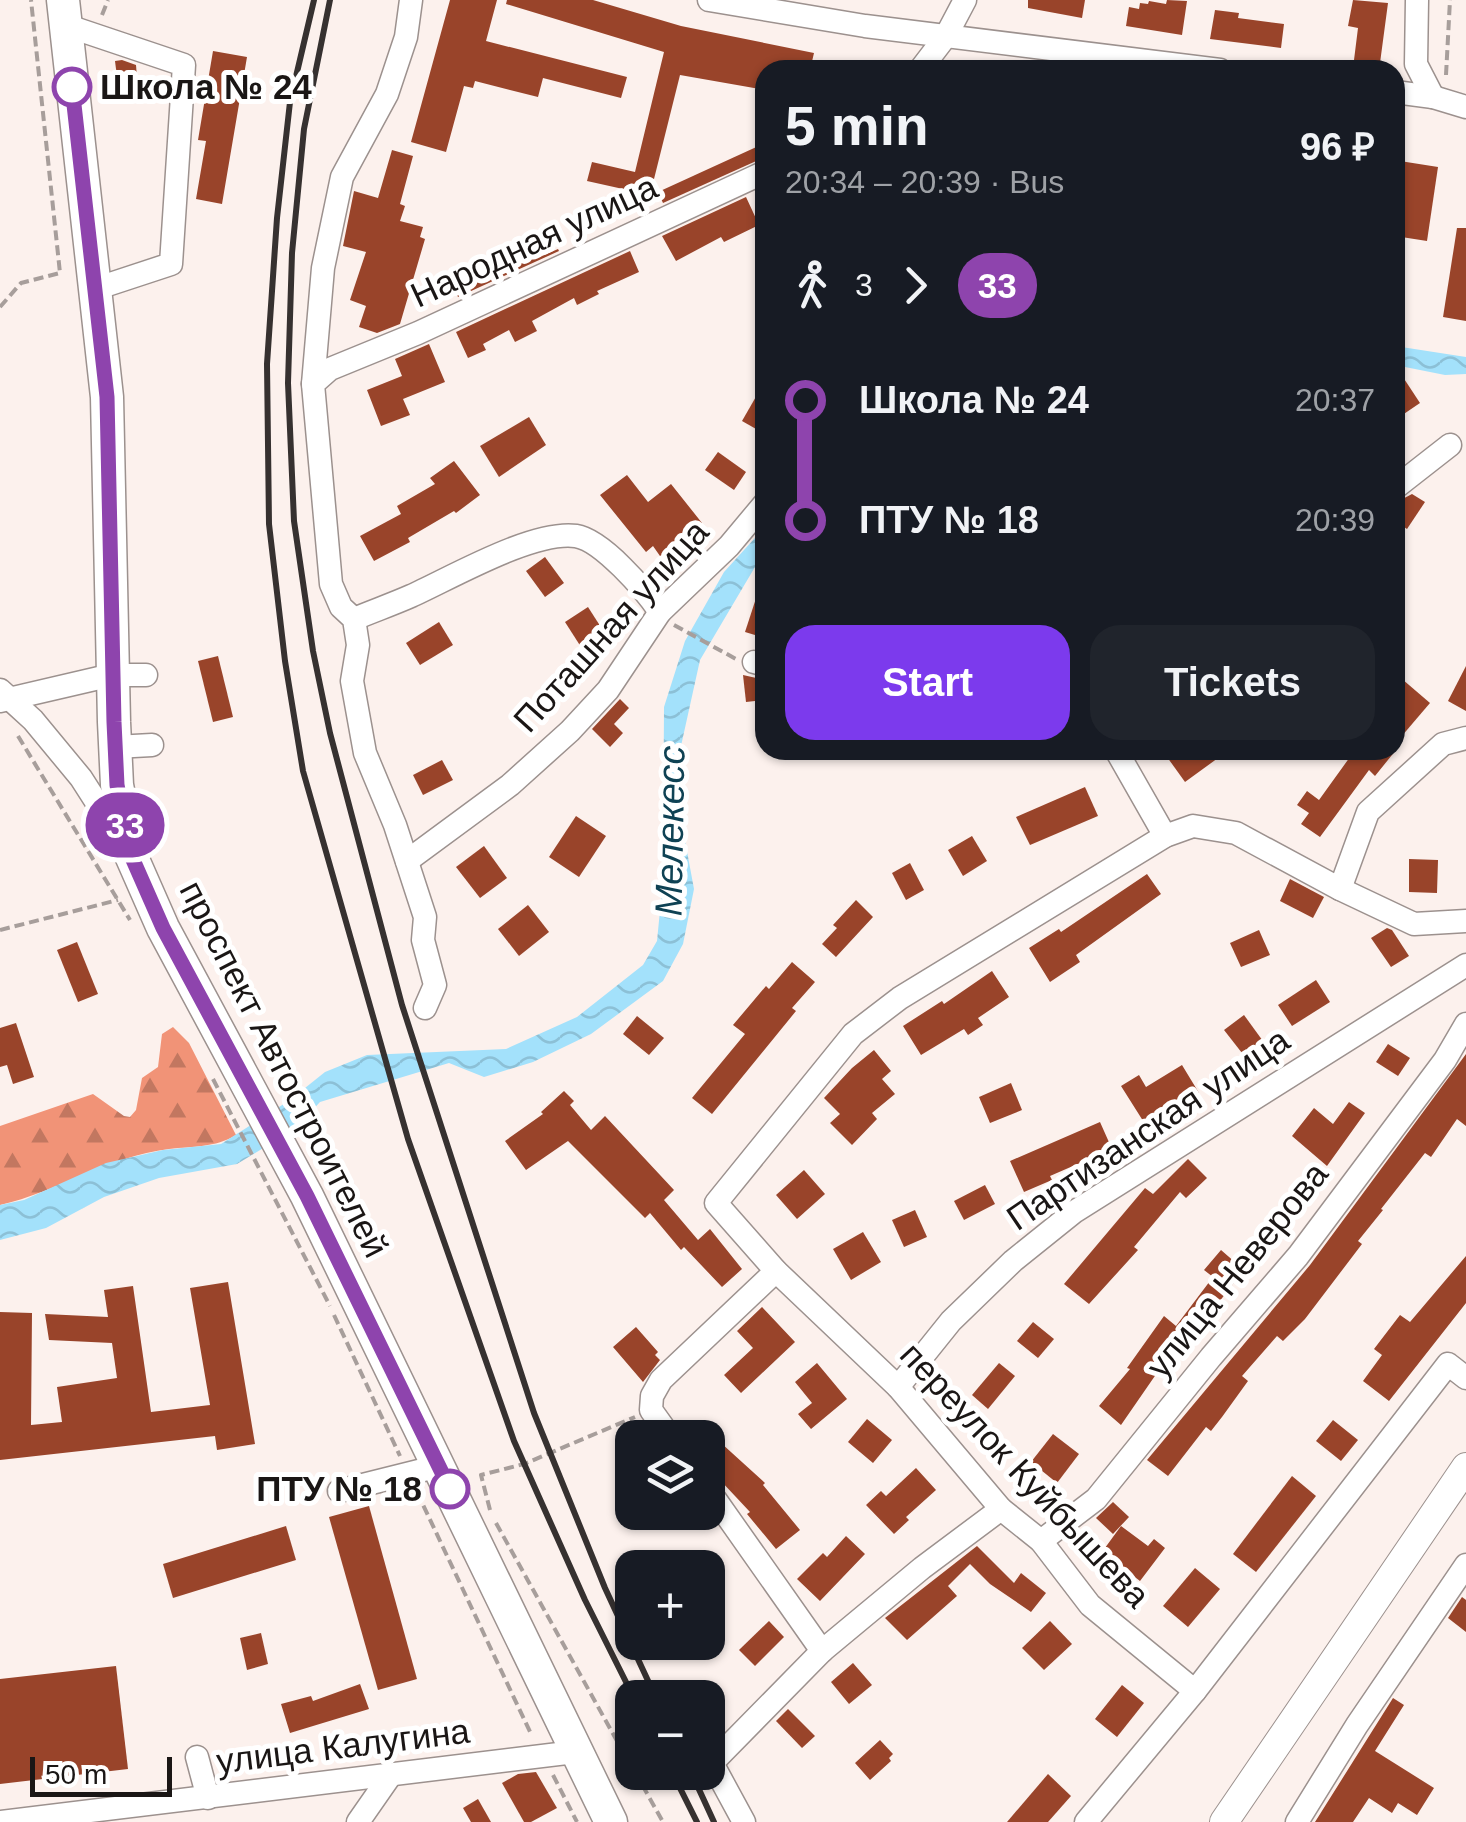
<!DOCTYPE html>
<meta charset="utf-8">
<style>
body{margin:0;font-family:Arial,sans-serif;background:#20242c;color:#f1f3f6;height:100vh;display:flex;flex-direction:column;font-size:38px;white-space:nowrap}
*{box-sizing:border-box;margin:0}
p{font-size:32px;color:#9ea1a6}
.icon{flex:none;width:55px;height:55px;fill:none;stroke:currentColor;stroke-width:2;stroke-linecap:round;stroke-linejoin:round}
.map{position:relative;flex:1;overflow:hidden}
.panel{position:absolute;left:755px;top:60px;width:650px;height:700px;display:flex;flex-direction:column;background:#171b24;border-radius:30px;box-shadow:0 2px 8px #0004}
.panel>*{flex:none}
.badge{padding:0 20px;border-radius:32px;font-size:35px;line-height:65px}
.tools{position:absolute;left:615px;top:1420px;display:grid;gap:20px}
.tools a{display:grid;place-items:center;width:110px;height:110px;border-radius:20px;background:#171b24;box-shadow:0 2px 8px #0004;font-size:50px}
.scale{position:absolute;left:30px;bottom:25px;width:142px;box-sizing:border-box;padding-left:10px;border:5px solid #1a1615;border-top:0;font-size:28px;line-height:35px;white-space:nowrap;color:#1a1615;-webkit-text-stroke:8px #fff;paint-order:stroke}
.map>.badge{position:absolute;translate:-50% -50%;box-shadow:0 0 0 5px #fff}
.legs{display:flex;align-items:center;gap:15px;height:110px;padding:0 30px;font-size:32px}
.legs p{margin-inline-start:auto}
.headline{display:flex;align-items:center;justify-content:space-between;height:170px;padding:0 30px}
h1{font-size:55px;font-weight:800;line-height:75px}
.cta{display:flex;gap:20px;margin-top:auto;padding:20px 30px}
.cta a{flex:1;height:115px;border-radius:30px;background:#7c3aed;color:#fff;font-size:40px;font-weight:800;line-height:115px;text-align:center}
.cta a+a{background:#20242c;color:#f1f3f6}
ul{padding:0 30px;list-style:none}
li{display:flex;align-items:center;gap:35px;height:120px;font-size:38px}
li i{display:grid;place-items:center;width:15px;height:100%;margin:0 12px;background:currentColor}
li i::after{content:'';width:25px;height:25px;margin:-12px;border:8px solid;border-radius:50%;background:#171b24}
li p{margin-inline-start:auto}
li:first-child i{background:linear-gradient(#0000 50%,currentColor 0)}
li:last-child i{background:linear-gradient(currentColor 50%,#0000 0)}
.map>svg:first-child{display:block}
.forest{fill:url(#forest-firs)}
.water{fill:url(#water-waves)}
.building{fill:#99442a}
.lines{fill:none;stroke-linecap:round;stroke-linejoin:round}
.minor-casing{stroke:#9c918e;stroke-width:25}
.major-casing{stroke:#9c918e;stroke-width:30}
.highway-casing{stroke:#9c918e;stroke-width:35}
.path{stroke:#a79e9b;stroke-width:4;stroke-dasharray:10 5;stroke-linecap:butt}
.minor{stroke:#fff;stroke-width:22}
.major{stroke:#fff;stroke-width:28}
.highway{stroke:#fff;stroke-width:32}
.rail{stroke:#363130;stroke-width:6}
.line-1-casing{stroke:#fff;stroke-width:22}
.line-1{stroke:#8e44ad;stroke-width:15}
.stop-1-dot{fill:#fff;stroke:#8e44ad;stroke-width:5}
.labels{text-anchor:middle;stroke-width:10;stroke-linejoin:round;paint-order:stroke}
.stop-label{font-size:35px;font-weight:bold;fill:#1a1615;stroke:#fff;text-anchor:start}
.street-label{font-size:35px;fill:#1a1615;stroke:#fff}
.water-label{font-size:38px;font-style:italic;fill:#0f4254;stroke:#fff}
</style>
<div class="map">
<svg width="1466" height="1822" viewBox="0 0 1466 1822">
<defs>
<pattern id="forest-firs" width="22" height="20" patternUnits="userSpaceOnUse" patternTransform="scale(2.5)"><rect width="22" height="20" fill="#f19377"/><path d="M5 1l3.5 6h-7zM16 11l3.5 6h-7z" fill="#c27760"/></pattern>
<pattern id="water-waves" width="16" height="10" patternUnits="userSpaceOnUse" patternTransform="scale(2.5)"><rect width="16" height="10" fill="#a3e1fb"/><path d="M0 5q4-4 8 0t8 0" fill="none" stroke="#8cc0d6"/></pattern>
</defs>
<rect width="100%" height="100%" fill="#fcf1ed"/>
<!-- forest -->
<path class="forest" d="M173 1027 189 1043 236 1135C215 1148 193 1146 169 1149 108 1156 58 1192 0 1205V1126L93 1094 124 1116 130 1117 136 1110 142 1078 158 1067 162 1034Z"/>
<!-- water -->
<g class="water">
<path d="M1395 346 1466 357V374L1445 375 1395 365Z"/>
<path d="M765 527V550L700 660 681 746V819L694 889 683 944 663 981 591 1034 533 1062 484 1077 449 1063 320 1102 296 1128 237 1164 159 1178 104 1197 46 1228 0 1240V1205L24 1200 106 1163 163 1150 221 1144 290 1100 325 1072 367 1055 506 1049 577 1017 643 965 657 941 663 880 664 707 685 641 724 572Z"/>
</g>
<!-- building -->
<g class="building">
<path d="M450 0H497L486 41 627 77 621 98 543 78 538 97 475 81 473 88 464 86 446 152 411 142Z"/>
<path d="M507 0H593L681 26 814 53 810 70H765V90L680 75 650 195 587 181 592 162 635 172 664 52 506 4Z"/>
<path d="M1028 0H1085L1082 18 1028 8Z"/>
<path d="M1167 0 1187 1 1182 35 1126 26 1129 7 1139 9 1140 3 1148 4 1149 1 1166 4Z"/>
<path d="M1353 0 1388 3 1380 63 1354 60 1358 28 1348 26Z"/>
<path d="M1215 10 1239 13 1238 18 1284 24 1281 48 1210 39Z"/>
<path d="M213 51 247 57 222 204 196 199 206 141 198 140Z"/>
<path d="M122 60 136 65 138 90 119 92 115 61Z"/>
<path d="M765 143V157L663 203 658 192Z"/>
<path d="M392 150 413 156 400 204 405 206 400 221 423 227 420 237 425 239 400 324 377 333 359 327 366 306 350 300 366 252 343 246 354 191 378 198Z"/>
<path d="M1400 161 1438 167 1427 241 1395 236V193Z"/>
<path d="M746 197 759 225 724 242 721 237 676 261 662 236Z"/>
<path d="M1457 228H1466V321L1443 317Z"/>
<path d="M531 235 540 257 558 249 559 251 458 297 450 278 501 257 497 249Z"/>
<path d="M630 251 639 272 597 291 599 294 577 305 574 298 532 321 537 331 515 342 509 330 483 344 486 350 468 358 456 332Z"/>
<path d="M429 344 445 382 403 399 410 415 381 426 367 390 402 376 395 359Z"/>
<path d="M1395 365 1420 403 1395 420Z"/>
<path d="M765 381V434L742 421Z"/>
<path d="M529 417 546 445 499 477 480 446Z"/>
<path d="M718 452 746 472 734 490 705 470Z"/>
<path d="M454 461 480 495 456 513 454 511 408 538 410 542 374 561 360 536 401 514 397 506 435 484 430 478Z"/>
<path d="M627 475 648 502 671 484 702 523 660 556 653 546 646 552 600 495Z"/>
<path d="M1412 494 1425 502 1407 529 1395 521V503Z"/>
<path d="M545 557 564 583 545 597 526 571Z"/>
<path d="M762 580H765V638L745 632Z"/>
<path d="M588 607 604 632 581 647 565 622Z"/>
<path d="M439 622 453 645 420 665 406 643Z"/>
<path d="M218 656 233 717 213 722 198 661Z"/>
<path d="M1466 666V711L1448 701Z"/>
<path d="M1395 673 1430 703 1395 744Z"/>
<path d="M743 675 765 680V700L746 702Z"/>
<path d="M620 699 629 708 614 724 623 733 610 747 592 729Z"/>
<path d="M1162 750H1229L1185 782Z"/>
<path d="M1355 750H1396L1375 776 1369 770 1320 837 1301 824 1309 813 1297 805 1307 791 1319 800Z"/>
<path d="M442 760 453 780 423 795 413 775Z"/>
<path d="M1085 787 1098 816 1030 845 1016 817Z"/>
<path d="M576 816 606 836 579 877 549 857Z"/>
<path d="M972 836 987 861 963 876 948 850Z"/>
<path d="M484 846 507 878 480 898 456 867Z"/>
<path d="M1409 859 1438 860 1437 893 1409 892Z"/>
<path d="M910 863 924 890 906 900 892 873Z"/>
<path d="M1147 874 1161 894 1076 955 1080 962 1050 982 1029 948 1059 929 1061 932Z"/>
<path d="M1290 879 1324 897 1313 918 1280 901Z"/>
<path d="M856 900 873 917 836 957 822 944 837 928 833 925Z"/>
<path d="M528 905 549 932 519 956 498 929Z"/>
<path d="M1387 928 1392 930 1409 956 1391 967 1371 938Z"/>
<path d="M1259 930 1270 955 1241 967 1230 943Z"/>
<path d="M77 942 98 994 78 1002 57 950Z"/>
<path d="M792 962 815 982 792 1008 796 1011 712 1114 692 1098 745 1034 733 1025 766 986 769 989Z"/>
<path d="M992 971 1009 997 978 1018 983 1025 968 1035 964 1029 921 1055 903 1026 942 1001 944 1004Z"/>
<path d="M1316 980 1330 1002 1292 1026 1278 1005Z"/>
<path d="M1244 1015 1268 1048 1249 1062 1224 1030Z"/>
<path d="M637 1016 664 1038 649 1055 623 1034Z"/>
<path d="M16 1023 34 1077 13 1084 7 1065 0 1067V1028Z"/>
<path d="M1388 1044 1410 1058 1398 1076 1376 1062Z"/>
<path d="M874 1050 891 1071 882 1079 895 1094 872 1113 877 1119 852 1145 830 1123 840 1114 824 1098 852 1068Z"/>
<path d="M1466 1054V1126L1457 1119 1431 1157 1425 1153 1381 1209 1383 1210 1358 1241 1362 1244 1305 1319 1283 1341 1277 1336 1242 1376 1248 1381 1222 1417 1211 1431 1206 1427 1168 1476 1147 1460 1310 1265Z"/>
<path d="M1182 1065 1199 1093 1145 1124 1121 1086 1139 1075 1146 1087Z"/>
<path d="M1011 1083 1022 1110 990 1123 979 1097Z"/>
<path d="M564 1091 574 1101 570 1105 591 1130 605 1116 674 1190 664 1200 698 1240 710 1229 742 1269 722 1287 684 1247 681 1250 650 1213 645 1218 568 1141 526 1170 505 1141 543 1114 541 1112Z"/>
<path d="M1349 1102 1365 1113 1327 1166 1292 1136 1314 1108 1333 1124Z"/>
<path d="M1100 1122 1112 1149 1050 1176 1052 1180 1024 1192 1010 1161Z"/>
<path d="M1188 1159 1207 1178 1186 1198 1180 1192 1134 1247 1138 1250 1089 1304 1064 1284 1145 1188 1153 1194Z"/>
<path d="M804 1170 825 1194 797 1219 776 1195Z"/>
<path d="M985 1185 995 1204 964 1220 954 1201Z"/>
<path d="M915 1210 927 1237 904 1247 892 1220Z"/>
<path d="M863 1232 881 1262 851 1280 833 1249Z"/>
<path d="M1221 1250 1244 1270 1194 1334 1190 1331 1159 1370 1121 1425 1099 1406 1130 1369 1127 1368 1164 1316 1176 1326 1213 1277 1204 1270Z"/>
<path d="M1466 1256V1303L1389 1401 1363 1381 1382 1355 1374 1349 1400 1315 1410 1322Z"/>
<path d="M228 1282 255 1444 217 1450 215 1436 0 1460V1312L32 1313 31 1425 62 1422 57 1387 117 1378 112 1343 49 1340 45 1314 108 1317 104 1290 133 1286 151 1412 210 1405 190 1288Z"/>
<path d="M762 1307 795 1342 741 1393 724 1375 753 1348 737 1331Z"/>
<path d="M1033 1322 1054 1339 1038 1358 1017 1341Z"/>
<path d="M636 1327 658 1352 655 1355 660 1360 643 1382 613 1347Z"/>
<path d="M817 1363 847 1399 811 1429 798 1414 812 1403 795 1382Z"/>
<path d="M999 1363 1015 1376 988 1409 972 1395Z"/>
<path d="M867 1419 892 1440 873 1463 848 1442Z"/>
<path d="M1333 1420 1358 1440 1341 1461 1316 1441Z"/>
<path d="M1053 1434 1079 1454 1057 1483 1031 1462Z"/>
<path d="M708 1436 717 1447 721 1443 765 1483 763 1485 800 1530 776 1549 747 1514 750 1512 720 1480 708 1474Z"/>
<path d="M916 1468 936 1490 906 1517 909 1520 894 1534 866 1505 881 1491 886 1496Z"/>
<path d="M1292 1476 1316 1496 1256 1572 1233 1554Z"/>
<path d="M1113 1502 1129 1517 1113 1534 1096 1518Z"/>
<path d="M369 1506 417 1679 378 1690 329 1517Z"/>
<path d="M286 1526 296 1560 173 1598 163 1564Z"/>
<path d="M1121 1526 1148 1546 1154 1539 1165 1548 1140 1581 1102 1552Z"/>
<path d="M846 1536 865 1554 820 1601 797 1579 823 1553 827 1557Z"/>
<path d="M977 1546 1014 1583 1021 1573 1046 1593 1031 1612 990 1584 970 1564 948 1586 957 1596 907 1640 885 1618Z"/>
<path d="M1195 1568 1220 1589 1188 1627 1163 1606Z"/>
<path d="M1462 1597 1466 1600V1632L1448 1618Z"/>
<path d="M769 1621 784 1637 755 1666 739 1650Z"/>
<path d="M1050 1621 1072 1644 1044 1670 1022 1648Z"/>
<path d="M261 1633 268 1664 247 1670 240 1638Z"/>
<path d="M853 1663 872 1685 849 1704 831 1682Z"/>
<path d="M116 1666 128 1769 0 1784V1679Z"/>
<path d="M360 1684 369 1709 290 1733 281 1704 311 1696 313 1701Z"/>
<path d="M1122 1685 1144 1703 1117 1737 1095 1719Z"/>
<path d="M1393 1698 1404 1705 1375 1751 1434 1788 1417 1815 1398 1803 1392 1813 1369 1798 1353 1822H1315Z"/>
<path d="M788 1709 815 1736 802 1748 776 1721Z"/>
<path d="M880 1740 893 1754 889 1758 891 1761 870 1780 855 1763Z"/>
<path d="M536 1772 557 1808 531 1822H524L502 1783 518 1774Z"/>
<path d="M1048 1774 1071 1796 1048 1822H1007Z"/>
<path d="M478 1799 491 1822H471L463 1808Z"/>
</g>
<g class="lines">
<!-- minor casing -->
<g class="minor-casing">
<g id="minor">
<path d="M709 0 865 26 1220 70"/>
<path d="M1417 0 1416 64 1433 97"/>
<path d="M65 25 184 65 171 264 95 289"/>
<path d="M920 70 946 36 965 0"/>
<path d="M1395 92 1433 97 1466 107"/>
<path d="M313 384 323 268 342 177 387 94 406 37 411 0"/>
<path d="M1395 488 1450 445"/>
<path d="M354 619C373 611 393 604 411 596 451 578 533 530 576 536 602 540 645 590 660 612"/>
<path d="M754 662 765 665"/>
<path d="M0 690 33 720 81 778 122 842"/>
<path d="M0 701 112 675H146"/>
<path d="M115 747 152 745"/>
<path d="M1116 750 1165 836"/>
<path d="M407 861 510 785 570 731 608 690 660 612 729 546 765 503"/>
<path d="M1340 889 1368 812 1443 744 1466 738"/>
<path d="M1466 921 1414 924 1340 889 1236 833 1193 826 1165 836 900 998 853 1034 716 1203 776 1271 898 1387 1001 1509 1041 1541 1090 1605 1195 1691 1448 1364 1466 1378"/>
<path d="M425 1008 435 985 423 940 425 917 395 825 365 753 352 681 358 645 354 619 341 607 331 584 313 384 330 369 418 333 765 172"/>
<path d="M898 1387 951 1321 1013 1261 1074 1212 1466 965"/>
<path d="M671 1438 651 1410 652 1396 661 1380 776 1271"/>
<path d="M708 1489 822 1651"/>
<path d="M339 1491 439 1466"/>
<path d="M1041 1541 1096 1499 1211 1357 1298 1256 1445 1060 1466 1024"/>
<path d="M197 1757 208 1798"/>
<path d="M0 1822 575 1752"/>
<path d="M358 1822 390 1776"/>
<path d="M744 1822 712 1763 822 1651 922 1568 1001 1509"/>
<path d="M1086 1822 1195 1691"/>
<path d="M1297 1822 1357 1725 1466 1565"/>
</g>
</g>
<!-- major casing -->
<g class="major-casing">
<path id="major" d="M1224 1822 1466 1467"/>
</g>
<!-- highway casing -->
<g class="highway-casing">
<path id="highway" d="M63 0 107 397 114 722 117 785 130 853 163 928 307 1196 611 1822"/>
</g>
<!-- path -->
<g class="path">
<path d="M102 15 108 0"/>
<path d="M1446 75 1450 0"/>
<path d="M0 307 21 283 60 273 31 0"/>
<path d="M674 625 736 659"/>
<path d="M18 736 130 920"/>
<path d="M0 930 118 900"/>
<path d="M213 1079 330 1306"/>
<path d="M334 1315 400 1456"/>
<path d="M417 1492 532 1736"/>
<path d="M490 1510 481 1475 524 1464 635 1417"/>
<path d="M496 1523 632 1768"/>
<path d="M635 1772 663 1822"/>
<path d="M553 1775 577 1822"/>
</g>
<!-- minor -->
<use href="#minor" class="minor"/>
<!-- major -->
<use href="#major" class="major"/>
<!-- highway -->
<use href="#highway" class="highway"/>
<!-- rail -->
<g class="rail">
<path d="M314 0 290 102 277 218 267 364 269 524 285 661 303 771 408 1139 514 1441 585 1600 634 1698"/>
<path d="M330 0 304 129 292 253 288 383 294 521 313 651 330 733 402 1005 534 1413 605 1588 656 1698"/>
<path d="M672 1772 697 1822"/>
<path d="M691 1772 714 1822"/>
</g>
</g>
<g class="lines">
<!-- line-1 casing -->
<g class="line-1-casing">
<path id="line-1" d="M72 87 107 397 114 722 117 785 130 853 163 928 307 1196 450 1489"/>
</g>
<!-- line-1 -->
<use href="#line-1" class="line-1"/>
</g>
<!-- markers -->
<g class="stop-1-dot">
<circle cx="72" cy="87" r="18"/>
<circle cx="450" cy="1489" r="18"/>
</g>
<g class="labels">
<!-- stop labels -->
<g class="stop-label">
<text x="100" y="99">Школа № 24</text>
<text x="422" y="1501" text-anchor="end">ПТУ № 18</text>
</g>
<!-- street labels -->
<g class="street-label">
<text transform="translate(534 241) rotate(-25)" y="12">Народная улица</text>
<text transform="translate(611 626) rotate(-48)" y="12">Поташная улица</text>
<text transform="translate(284 1069) rotate(63)" y="12">проспект Автостроителей</text>
<text transform="translate(1148 1129) rotate(-34)" y="12">Партизанская улица</text>
<text transform="translate(1237 1270) rotate(-51)" y="12">улица Неверова</text>
<text transform="translate(1025 1475) rotate(47)" y="12">переулок Куйбышева</text>
<text transform="translate(343 1746) rotate(-7)" y="12">улица Калугина</text>
</g>
<!-- water labels -->
<g class="water-label">
<text transform="translate(670 831) rotate(-89)" y="13">Мелекесс</text>
</g>
</g>
</svg>
<div class="tools">
<a><svg class="icon" aria-label="layers" viewBox="0 0 24 24"><path d="M12 4l9 5-9 5-9-5zM3 14l9 5 9-5"/></svg></a>
<a>+</a>
<a>−</a>
</div>
<div class="scale">50 m</div>
<b class="badge" style="left:125px;top:825px;background:#8e44ad;color:#fff">33</b>
<section class="panel">
<div class="headline"><div><h1>5 min</h1><p>20:34 – 20:39 · Bus</p></div><b>96 ₽</b></div>
<div class="legs"><svg class="icon" aria-label="walk" viewBox="0 0 24 24"><circle cx="13" cy="4" r="2"/><path d="M13 8l-2 6 4 7M11 14l-3 7M7 12l3-4h3l4 4"/></svg>3<svg class="icon" aria-label="forward" viewBox="0 0 24 24"><path d="M9 5l7 7-7 7"/></svg><b class="badge" style="background:#8e44ad;color:#fff">33</b></div>
<ul>
<li><i style="color:#8e44ad"></i><b>Школа № 24</b><p>20:37</p></li>
<li><i style="color:#8e44ad"></i><b>ПТУ № 18</b><p>20:39</p></li>
</ul>
<div class="cta"><a>Start</a><a>Tickets</a></div>
</section>
</div>
